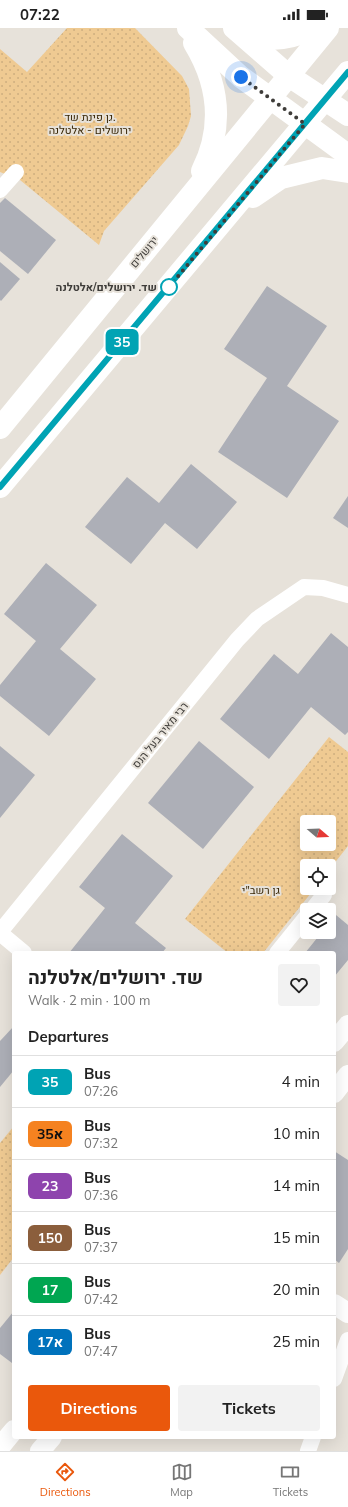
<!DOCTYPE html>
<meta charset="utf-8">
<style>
body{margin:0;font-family:Mulish,Heebo,sans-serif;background:#f2f2f2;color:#222;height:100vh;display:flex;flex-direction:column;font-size:15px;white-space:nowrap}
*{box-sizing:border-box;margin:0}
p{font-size:13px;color:#767676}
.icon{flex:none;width:22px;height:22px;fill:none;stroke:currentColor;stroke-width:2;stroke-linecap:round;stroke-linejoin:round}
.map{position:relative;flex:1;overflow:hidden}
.details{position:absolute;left:12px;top:923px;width:324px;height:488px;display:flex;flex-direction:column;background:#fff;border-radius:4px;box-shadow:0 4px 16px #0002}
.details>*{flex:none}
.badge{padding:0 8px;border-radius:6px;font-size:14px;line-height:26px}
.needle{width:26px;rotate:109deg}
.controls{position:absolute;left:300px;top:787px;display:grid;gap:8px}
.controls a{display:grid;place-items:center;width:36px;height:36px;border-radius:4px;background:#fff;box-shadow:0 4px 16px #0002;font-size:20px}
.you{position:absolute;width:20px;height:20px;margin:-10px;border:3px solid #fff;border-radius:50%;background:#1a73e8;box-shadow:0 0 0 6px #1a73e833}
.map>.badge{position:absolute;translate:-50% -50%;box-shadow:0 0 0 2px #fff}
h2{padding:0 16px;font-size:15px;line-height:36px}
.round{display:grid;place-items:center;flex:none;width:42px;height:42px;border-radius:4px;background:#f2f2f2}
.head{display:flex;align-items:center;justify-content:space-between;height:68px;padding:0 16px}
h1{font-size:19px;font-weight:700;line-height:30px}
.primary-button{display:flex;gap:8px;margin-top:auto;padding:8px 16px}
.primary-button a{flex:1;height:46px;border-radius:4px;background:#ea580c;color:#fff;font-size:16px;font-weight:700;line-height:46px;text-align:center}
.primary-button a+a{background:#f2f2f2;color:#222}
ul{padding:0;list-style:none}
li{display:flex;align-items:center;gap:12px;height:52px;padding:0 16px;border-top:1px solid #e0e0e0}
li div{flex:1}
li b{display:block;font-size:15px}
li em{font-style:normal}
li .badge{min-width:44px;font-weight:700;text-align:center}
.status{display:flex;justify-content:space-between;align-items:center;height:28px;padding:0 20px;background:#fff;direction:ltr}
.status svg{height:11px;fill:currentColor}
.tabs{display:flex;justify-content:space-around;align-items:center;height:56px;border-top:1px solid #e0e0e0;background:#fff;font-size:11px;color:#767676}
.tabs a{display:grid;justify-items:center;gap:2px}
.tabs .selected{color:#ea580c}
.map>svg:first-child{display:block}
.green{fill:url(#green-dots);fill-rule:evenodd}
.building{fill:#adafb7}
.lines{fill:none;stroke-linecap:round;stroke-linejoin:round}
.minor{stroke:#fff;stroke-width:16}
.tertiary{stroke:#fff;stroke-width:20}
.secondary{stroke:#fff;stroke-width:22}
.line-casing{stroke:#fff;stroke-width:9}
.line{stroke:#00a3b4;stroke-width:6}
.walk{stroke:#3e3c39;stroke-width:4;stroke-dasharray:0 7.2}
.stop-dot{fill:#fff;stroke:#00a3b4;stroke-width:2}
.labels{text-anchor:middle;stroke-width:4;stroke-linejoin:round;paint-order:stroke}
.park-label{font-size:11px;fill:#392706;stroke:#e7e2da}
.street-label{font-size:11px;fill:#3e3c39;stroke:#e7e2da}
.stop-label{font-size:11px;font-weight:bold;fill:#3e3c39;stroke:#e7e2da;text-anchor:end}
</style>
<div class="status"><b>07:22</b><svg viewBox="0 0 49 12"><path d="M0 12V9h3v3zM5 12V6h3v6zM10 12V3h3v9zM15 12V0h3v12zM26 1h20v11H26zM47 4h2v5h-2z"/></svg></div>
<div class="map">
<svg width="348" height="1423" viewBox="0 0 348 1423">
<defs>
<pattern id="green-dots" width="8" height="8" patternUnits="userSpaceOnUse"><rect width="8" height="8" fill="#efca92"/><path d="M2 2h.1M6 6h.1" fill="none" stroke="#ceae7f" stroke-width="1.8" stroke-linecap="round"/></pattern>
</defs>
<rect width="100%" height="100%" fill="#e7e2da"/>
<!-- green -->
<g class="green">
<path d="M67 0H135L182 48 189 61 191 88 188 98 179 117 104 203 99 217 20 152 0 144V21L27 44Z"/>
<path d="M329 709 348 724V818L329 842V838H307V860H315L263 925H228L185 891ZM307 794H329V816H307Z"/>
<path d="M14 1098V1229L0 1247V1115Z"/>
</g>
<!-- building -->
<g class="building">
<path d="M5 170 56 212 28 246 0 223V175Z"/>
<path d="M0 234 20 251 1 273 0 272Z"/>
<path d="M267 258 327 298 287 358 339 393 287 470 218 424 267 350 224 321Z"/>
<path d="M191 436 237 474 197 521 165 495 131 536 85 499 127 449 159 475Z"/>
<path d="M348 468V500L333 490Z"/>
<path d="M46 535 97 577 60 621 96 651 49 708 0 668V657L36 613 4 586Z"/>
<path d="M331 605 348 619V704L345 707 311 679 269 731 220 691 274 626 298 646Z"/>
<path d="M199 713 254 759 203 821 148 775Z"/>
<path d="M0 718 35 747 0 790Z"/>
<path d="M122 806 173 848 135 895 166 920 162 925H69L105 880 79 859Z"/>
<path d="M336 887 348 897V932L334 949V925H305L322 904H329V895Z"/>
<path d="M14 998V1042L0 1059V1013Z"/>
<path d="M334 1123 348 1132V1221L339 1235 334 1231Z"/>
<path d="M14 1283V1333L12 1335 0 1326V1300Z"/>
</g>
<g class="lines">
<!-- minor -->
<g class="minor">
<path d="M0 162 16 144"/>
<path d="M312 882 324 867"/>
<path d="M0 904 237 612 257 591 304 559 323 560 348 567"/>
<path d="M0 905 24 925"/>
<path d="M277 925 307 888"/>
<path d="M334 1351 348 1312"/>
<path d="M308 1423 313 1409"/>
</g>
<!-- tertiary -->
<g class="tertiary">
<path d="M334 1014 348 997"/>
<path d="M334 1065 348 1047"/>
<path d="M334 1276 348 1285"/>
<path d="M0 1419 14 1402"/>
<path d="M40 1423 52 1409"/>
</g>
<!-- secondary -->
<g class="secondary">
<path d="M188 0 241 49 348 127"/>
<path d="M234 0 289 48 348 87"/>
<path d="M241 3C265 17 291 11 315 0"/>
<path d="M194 15C219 56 224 99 202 143"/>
<path d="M253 169 281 150 322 140 348 144"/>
<path d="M0 400 328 0"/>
<path d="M0 459 348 44"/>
</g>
</g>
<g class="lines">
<!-- line casing -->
<g class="line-casing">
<path id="line" d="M0 459 348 44"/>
</g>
<!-- line -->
<use href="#line" class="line"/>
<!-- walk -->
<path class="walk" d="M169 259 305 96 241 49"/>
</g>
<!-- markers -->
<circle class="stop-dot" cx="169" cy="259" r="8"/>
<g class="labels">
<!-- park labels -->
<g class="park-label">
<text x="90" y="93">גן פינת שד.<tspan x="90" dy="13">ירושלים - אלטלנה</tspan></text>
<text x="261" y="866">גן רשב"י</text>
</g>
<!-- street labels -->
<g class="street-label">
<text transform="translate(144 224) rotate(-50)" y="4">ירושלים</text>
<text transform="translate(160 707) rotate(-51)" y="4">רבי מאיר בעל הנס</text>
</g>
<!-- stop labels -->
<g class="stop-label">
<text x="157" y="263">שד. ירושלים/אלטלנה</text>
</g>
</g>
</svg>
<div class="controls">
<a><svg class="needle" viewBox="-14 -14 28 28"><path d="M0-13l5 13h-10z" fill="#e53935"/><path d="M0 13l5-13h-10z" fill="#767676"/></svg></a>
<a><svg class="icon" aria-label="locate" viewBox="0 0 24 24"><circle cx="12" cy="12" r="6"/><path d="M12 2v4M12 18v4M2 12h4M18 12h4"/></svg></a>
<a><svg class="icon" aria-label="layers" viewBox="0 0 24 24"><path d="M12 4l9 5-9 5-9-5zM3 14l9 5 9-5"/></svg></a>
</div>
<div class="you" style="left:241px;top:49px"></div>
<b class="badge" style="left:122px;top:314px;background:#00a3b4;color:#fff">35</b>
<section class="details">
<div class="head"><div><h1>שד. ירושלים/אלטלנה</h1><p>Walk · 2 min · 100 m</p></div><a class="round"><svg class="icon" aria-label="heart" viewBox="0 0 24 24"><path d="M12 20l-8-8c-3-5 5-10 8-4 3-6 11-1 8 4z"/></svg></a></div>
<h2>Departures</h2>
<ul>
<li><span class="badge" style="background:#00a3b4;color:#fff">35</span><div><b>Bus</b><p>07:26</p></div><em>4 min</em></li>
<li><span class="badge" style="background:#f58220;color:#111">35א</span><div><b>Bus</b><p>07:32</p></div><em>10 min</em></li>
<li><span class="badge" style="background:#8e44ad;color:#fff">23</span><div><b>Bus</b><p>07:36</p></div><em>14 min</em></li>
<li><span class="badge" style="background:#8b5e3c;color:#fff">150</span><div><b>Bus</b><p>07:37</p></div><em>15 min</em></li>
<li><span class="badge" style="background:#00a651;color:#fff">17</span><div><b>Bus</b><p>07:42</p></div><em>20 min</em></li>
<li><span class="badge" style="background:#0072bc;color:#fff">17א</span><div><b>Bus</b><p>07:47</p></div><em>25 min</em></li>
</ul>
<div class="primary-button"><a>Directions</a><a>Tickets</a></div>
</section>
</div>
<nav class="tabs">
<a class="selected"><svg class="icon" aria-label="directions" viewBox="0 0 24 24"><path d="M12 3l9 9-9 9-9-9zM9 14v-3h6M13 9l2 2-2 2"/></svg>Directions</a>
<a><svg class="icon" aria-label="map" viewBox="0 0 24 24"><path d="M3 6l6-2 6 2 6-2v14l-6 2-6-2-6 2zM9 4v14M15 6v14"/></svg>Map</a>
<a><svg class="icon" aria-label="tickets" viewBox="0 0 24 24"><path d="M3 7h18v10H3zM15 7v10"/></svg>Tickets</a>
</nav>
